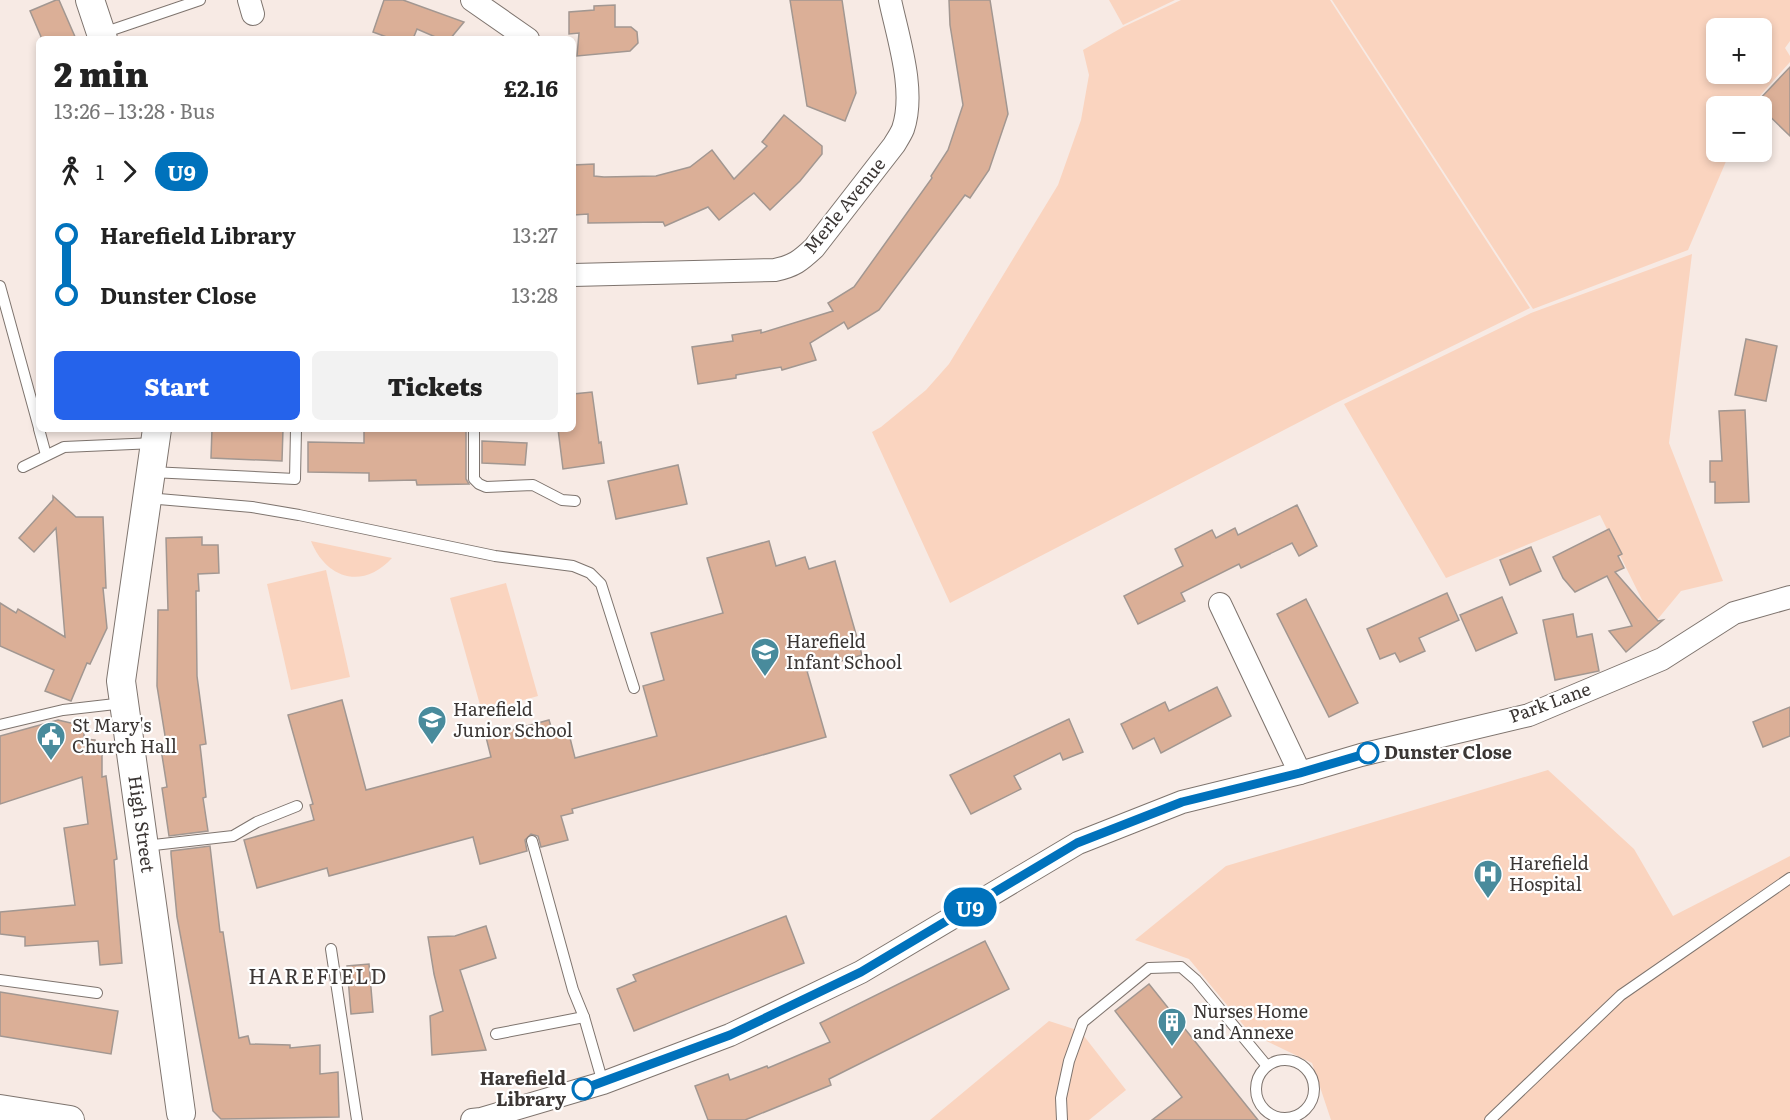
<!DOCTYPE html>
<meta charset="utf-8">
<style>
body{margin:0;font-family:Literata,serif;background:#f2f2f2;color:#222;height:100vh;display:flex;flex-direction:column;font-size:22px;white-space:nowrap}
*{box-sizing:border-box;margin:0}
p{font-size:20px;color:#767676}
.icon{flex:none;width:33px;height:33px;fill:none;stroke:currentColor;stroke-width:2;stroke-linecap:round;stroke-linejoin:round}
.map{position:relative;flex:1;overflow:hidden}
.details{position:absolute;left:36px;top:36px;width:540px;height:396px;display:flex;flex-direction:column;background:#fff;border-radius:9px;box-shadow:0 3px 9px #0003}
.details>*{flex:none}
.badge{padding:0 12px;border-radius:20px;font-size:21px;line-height:39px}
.controls{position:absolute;left:1706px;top:18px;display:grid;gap:12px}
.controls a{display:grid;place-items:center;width:66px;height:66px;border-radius:9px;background:#fff;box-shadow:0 3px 9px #0003;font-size:30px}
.map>.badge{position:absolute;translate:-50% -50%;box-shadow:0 0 0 3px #fff}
.legs{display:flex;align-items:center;gap:9px;height:66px;padding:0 18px;font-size:20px}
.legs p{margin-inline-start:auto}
.overview{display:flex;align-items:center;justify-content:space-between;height:102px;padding:0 18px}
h1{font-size:33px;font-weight:800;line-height:45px}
.primary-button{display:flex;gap:12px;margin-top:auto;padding:12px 18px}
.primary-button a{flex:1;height:69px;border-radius:9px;background:#2563eb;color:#fff;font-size:24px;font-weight:800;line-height:69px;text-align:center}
.primary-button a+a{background:#f2f2f2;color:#222}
ul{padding:0 18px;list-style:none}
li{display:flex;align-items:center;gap:21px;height:60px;font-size:22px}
li i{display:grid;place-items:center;width:9px;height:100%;margin:0 8px;background:currentColor}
li i::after{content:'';width:15px;height:15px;margin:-8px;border:4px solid;border-radius:50%;background:#fff}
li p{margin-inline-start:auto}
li:first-child i{background:linear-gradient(#0000 50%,currentColor 0)}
li:last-child i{background:linear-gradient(currentColor 50%,#0000 0)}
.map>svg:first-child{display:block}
.green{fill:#fad4bf;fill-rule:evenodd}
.building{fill:#dbaf97;stroke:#a29791;stroke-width:1.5}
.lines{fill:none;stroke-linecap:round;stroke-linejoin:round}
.service-casing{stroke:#7e746e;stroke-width:12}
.minor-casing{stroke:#7e746e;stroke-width:24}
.tertiary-casing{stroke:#7e746e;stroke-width:30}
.service{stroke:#fff;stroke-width:10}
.minor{stroke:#fff;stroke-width:22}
.tertiary{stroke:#fff;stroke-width:28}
.line-1-casing{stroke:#fff;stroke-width:14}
.line-1{stroke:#0072bc;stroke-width:9}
.stop-1-dot{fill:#fff;stroke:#0072bc;stroke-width:3}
.labels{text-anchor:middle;stroke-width:4.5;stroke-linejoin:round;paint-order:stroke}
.street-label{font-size:18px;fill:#3b3634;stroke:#fff}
.poi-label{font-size:18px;fill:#3b3634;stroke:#fff;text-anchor:start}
.stop-label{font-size:18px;font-weight:bold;fill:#3b3634;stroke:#fff;text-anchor:start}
.quarter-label{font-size:21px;letter-spacing:1.5px;fill:#3b3634;stroke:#fff}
</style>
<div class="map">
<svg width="1790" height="1120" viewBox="0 0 1790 1120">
<rect width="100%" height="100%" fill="#f7eae4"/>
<!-- green -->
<g class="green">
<path d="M1109 0H1175L1123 25Z"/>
<path d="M1181 0H1330L1530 308 1336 403 950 603 872 432 881 427 926 390 949 364 1058 185 1081 120 1089 75 1083 50 1123 27Z"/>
<path d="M1332 0H1790V41L1785 48 1790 56V62L1751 106H1716V152H1730L1688 250 1533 309ZM1716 28H1761V74H1716Z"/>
<path d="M1692 254 1669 443 1723 581 1681 591 1657 620 1645 606 1600 515 1446 578 1344 404 1531 313Z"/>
<path d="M311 541 392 558C363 590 326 579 311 541Z"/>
<path d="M326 570 350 677 291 690 267 584Z"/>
<path d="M506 583 538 696 482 712 450 598Z"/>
<path d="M1548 770 1634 849 1673 916 1790 856V1120H1331L1312 1063 1250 1033 1189 959 1135 940 1226 866Z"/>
<path d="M1049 1021 1080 1031 1126 1090 1089 1120H930Z"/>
</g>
<!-- building -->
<g class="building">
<path d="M56 0H59L76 39H42L30 11Z"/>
<path d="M384 0H403L464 22 450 39H440L417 29 413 39H392L373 32Z"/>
<path d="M790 0H842L856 93 845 121 807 106Z"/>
<path d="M949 0H990L1008 114 989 170 970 198 965 195 879 310 848 329 844 322 810 343 816 360 782 370 781 367 736 375V378L698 384 692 347 733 341 732 335 761 330V333L833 311 828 303 854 287 932 178 931 176 948 150 963 105 950 25Z"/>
<path d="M615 5V27H631L637 32 638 43 630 51 577 56 579 33 569 34V12L594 10V6Z"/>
<path d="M1790 67V136L1756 103Z"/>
<path d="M784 115 822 146V154L800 181 770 210 754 193 719 220 708 207 665 226 663 222 588 223V214L574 215 573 165 594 164V176L604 177 656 176 690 167 712 150 734 179 767 146 762 142Z"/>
<path d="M1746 339 1777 346 1766 401 1735 395Z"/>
<path d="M592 392 599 443 601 442 604 463 563 469 558 429H573V394Z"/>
<path d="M1745 410 1749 502 1715 503V482H1710V461H1722L1719 411Z"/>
<path d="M212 429H283L282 461 211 458Z"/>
<path d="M364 429H466V479L469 484 417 485 416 480 369 481V473L308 472V442L364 443Z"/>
<path d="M482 441 527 443 525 465 482 463Z"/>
<path d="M678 465 687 504 616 519 608 481Z"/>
<path d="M53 496 76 517H103L106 588H103L107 628 90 664 87 663 71 701 45 691 54 670 0 646V603L16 613 18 609 65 637 56 528 34 552 19 538 53 500Z"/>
<path d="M1297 505 1317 546 1299 556 1292 543 1241 568 1239 564 1181 593 1185 601 1138 624 1124 596 1183 566 1175 549 1212 530 1216 538 1235 528 1238 535Z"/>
<path d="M1609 529 1622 554 1618 556 1624 568 1615 572 1658 621 1663 620 1626 652 1609 631 1632 626 1607 576 1575 592 1563 578 1553 557Z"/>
<path d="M202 537V545H218L219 573 198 574 199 591H196L197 676 206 744 200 745 206 797 203 798 208 831 169 836 162 788 167 787 161 749 167 748 157 686 158 610H168L166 538Z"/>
<path d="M769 541 776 566 805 557 809 569 835 561 862 655 807 671 826 737 572 809 573 813 561 816 568 840 541 847 538 836 531 834 525 840 527 851 480 864 473 837 329 876 327 868 257 888 244 840 314 820 310 805 313 804 288 715 342 700 366 790 491 757 486 737 549 720 553 733 568 730 575 758 657 736 643 686 664 680 651 633 723 613 707 558Z"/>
<path d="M1531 547 1541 571 1510 585 1500 560Z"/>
<path d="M1447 593 1459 620 1419 638 1425 651 1400 662 1395 653 1380 659 1367 629Z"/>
<path d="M1502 597 1517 633 1476 651 1460 615Z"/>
<path d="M1306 599 1358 703 1329 717 1277 614Z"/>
<path d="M1573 614 1577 637 1592 634 1599 671 1555 680 1543 620Z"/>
<path d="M1217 687 1231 716 1161 753 1154 738 1133 749 1121 724 1165 702 1169 711Z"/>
<path d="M1790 707V736L1763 747 1753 722Z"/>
<path d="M1069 719 1083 752 1063 760 1060 753 1014 776 1021 789 971 814 950 775Z"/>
<path d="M58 720 84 726V739L95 740 96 749 102 748V777L106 776 117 859 114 860 122 963 100 965 98 941 25 946V937L0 934V912L75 905 64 828 88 824 82 777 0 804V736Z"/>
<path d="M210 846 220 932H223L239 1038 248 1036 250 1044 290 1045V1048L320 1045V1074L338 1072 339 1117 221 1119 213 1111 177 917 171 854V851Z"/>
<path d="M786 916 804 963 634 1031 617 989 636 981 633 975Z"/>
<path d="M486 926 496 958 460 970 486 1050 432 1055 430 1016 443 1011 434 974 428 937 455 936Z"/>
<path d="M985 941 1009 989 829 1079 831 1085 745 1120H708L695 1086 728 1074 730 1080 767 1066 768 1068 830 1042 820 1023Z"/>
<path d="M369 964 373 1012 351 1014 347 966Z"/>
<path d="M1149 984 1258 1120H1152L1182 1097 1115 1011Z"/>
<path d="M0 992 118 1011 111 1054 0 1036Z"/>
</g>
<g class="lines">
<!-- service casing -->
<g class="service-casing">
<g id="service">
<path d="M103 33 200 0"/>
<path d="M0 286 39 428"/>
<path d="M39 429 46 455"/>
<path d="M474 429V479L479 484 486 487 533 485 562 500 575 501"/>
<path d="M23 467 64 447 155 443"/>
<path d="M151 472 295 479 296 429"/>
<path d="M147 498 252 507 299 515 495 556 573 566 590 573 601 584 634 688"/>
<path d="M0 725 63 710 124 703"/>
<path d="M532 841 573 990 584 1017 603 1083"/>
<path d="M145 846 233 836 257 822 297 806"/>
<path d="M331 949 357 1120"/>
<path d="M0 980 97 993"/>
<path d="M496 1034 584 1017"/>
<circle cx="1285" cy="1089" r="29"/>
<path d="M1062 1120 1061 1098 1069 1061 1083 1022 1149 968 1181 967 1196 980 1267 1066"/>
<path d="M1490 1120 1621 995 1790 878"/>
</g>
</g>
<!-- minor casing -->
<g class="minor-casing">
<g id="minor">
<path d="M249 0 253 14"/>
<path d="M472 0 528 39"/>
<path d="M573 275 775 270C794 266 800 261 814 248L894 145C897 140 901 134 903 129 916 91 898 38 890 0"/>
<path d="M1220 604 1300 773"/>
<path d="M472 1120 481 1119 603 1083 730 1035 861 972 1078 843 1182 802 1300 773 1361 755 1529 715 1662 659 1734 613 1790 597"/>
</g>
</g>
<!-- tertiary casing -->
<g class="tertiary-casing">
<g id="tertiary">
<path d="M90 0 103 39"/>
<path d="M157 429 121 681 181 1113"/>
<path d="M0 1109 70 1120"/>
</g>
</g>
<!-- service -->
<use href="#service" class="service"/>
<!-- minor -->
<use href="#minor" class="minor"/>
<!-- tertiary -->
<use href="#tertiary" class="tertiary"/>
</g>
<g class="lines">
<!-- line-1 casing -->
<g class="line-1-casing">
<path id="line-1" d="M583 1089 730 1035 861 972 1077 843 1182 802 1300 773 1368 753"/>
</g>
<!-- line-1 -->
<use href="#line-1" class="line-1"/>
</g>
<!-- icons -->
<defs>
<g id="school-pin" transform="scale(1.5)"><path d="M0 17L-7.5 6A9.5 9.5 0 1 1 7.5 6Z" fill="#498b9c" stroke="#fff"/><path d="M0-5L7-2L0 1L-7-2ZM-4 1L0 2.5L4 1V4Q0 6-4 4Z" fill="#fff"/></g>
<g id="civic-pin" transform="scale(1.5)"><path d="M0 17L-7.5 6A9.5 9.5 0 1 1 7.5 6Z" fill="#498b9c" stroke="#fff"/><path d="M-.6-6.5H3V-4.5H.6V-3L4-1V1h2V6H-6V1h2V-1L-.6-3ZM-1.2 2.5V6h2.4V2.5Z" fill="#fff"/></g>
<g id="hospital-pin" transform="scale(1.5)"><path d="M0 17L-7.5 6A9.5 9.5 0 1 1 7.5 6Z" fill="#498b9c" stroke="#fff"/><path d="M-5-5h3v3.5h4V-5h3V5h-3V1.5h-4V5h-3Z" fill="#fff"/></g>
<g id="building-pin" transform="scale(1.5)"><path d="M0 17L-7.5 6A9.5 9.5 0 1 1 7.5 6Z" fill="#498b9c" stroke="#fff"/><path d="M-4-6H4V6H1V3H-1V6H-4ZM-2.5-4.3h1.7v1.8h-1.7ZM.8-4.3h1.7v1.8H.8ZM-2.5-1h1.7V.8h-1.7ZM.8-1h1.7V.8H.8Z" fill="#fff"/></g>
</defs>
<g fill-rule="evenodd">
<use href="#school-pin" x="765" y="652"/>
<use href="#school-pin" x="432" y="720"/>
<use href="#civic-pin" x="51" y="736"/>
<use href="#hospital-pin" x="1488" y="874"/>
<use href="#building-pin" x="1172" y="1022"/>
</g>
<!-- markers -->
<g class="stop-1-dot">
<circle cx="1368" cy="753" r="10"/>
<circle cx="583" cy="1089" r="10"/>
</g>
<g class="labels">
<!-- street labels -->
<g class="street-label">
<text transform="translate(845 206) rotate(-51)" y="6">Merle Avenue</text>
<text transform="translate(1550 703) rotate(-20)" y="6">Park Lane</text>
<text transform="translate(141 824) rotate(82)" y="6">High Street</text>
</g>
<!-- poi labels -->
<g class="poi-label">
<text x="786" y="648">Harefield<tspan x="786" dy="21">Infant School</tspan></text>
<text x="453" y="716">Harefield<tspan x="453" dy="21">Junior School</tspan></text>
<text x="72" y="732">St Mary's<tspan x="72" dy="21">Church Hall</tspan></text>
<text x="1509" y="870">Harefield<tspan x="1509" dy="21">Hospital</tspan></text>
<text x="1193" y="1018">Nurses Home<tspan x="1193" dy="21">and Annexe</tspan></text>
</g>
<!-- stop labels -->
<g class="stop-label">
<text x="1384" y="759">Dunster Close</text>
<text x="566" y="1085" text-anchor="end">Harefield<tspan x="566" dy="21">Library</tspan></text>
</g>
<!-- quarter labels -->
<g class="quarter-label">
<text x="318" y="984">HAREFIELD</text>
</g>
</g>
</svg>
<div class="controls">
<a>+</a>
<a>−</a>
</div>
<b class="badge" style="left:970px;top:907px;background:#0072bc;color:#fff">U9</b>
<section class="details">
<div class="overview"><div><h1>2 min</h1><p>13:26 – 13:28 · Bus</p></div><b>£2.16</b></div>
<div class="legs"><svg class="icon" aria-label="walk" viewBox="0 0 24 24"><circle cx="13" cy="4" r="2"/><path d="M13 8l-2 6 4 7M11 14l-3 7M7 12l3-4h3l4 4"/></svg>1<svg class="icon" aria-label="forward" viewBox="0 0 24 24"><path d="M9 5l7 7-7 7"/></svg><b class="badge" style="background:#0072bc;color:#fff">U9</b></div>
<ul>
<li><i style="color:#0072bc"></i><b>Harefield Library</b><p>13:27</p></li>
<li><i style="color:#0072bc"></i><b>Dunster Close</b><p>13:28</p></li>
</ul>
<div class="primary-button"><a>Start</a><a>Tickets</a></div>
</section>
</div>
